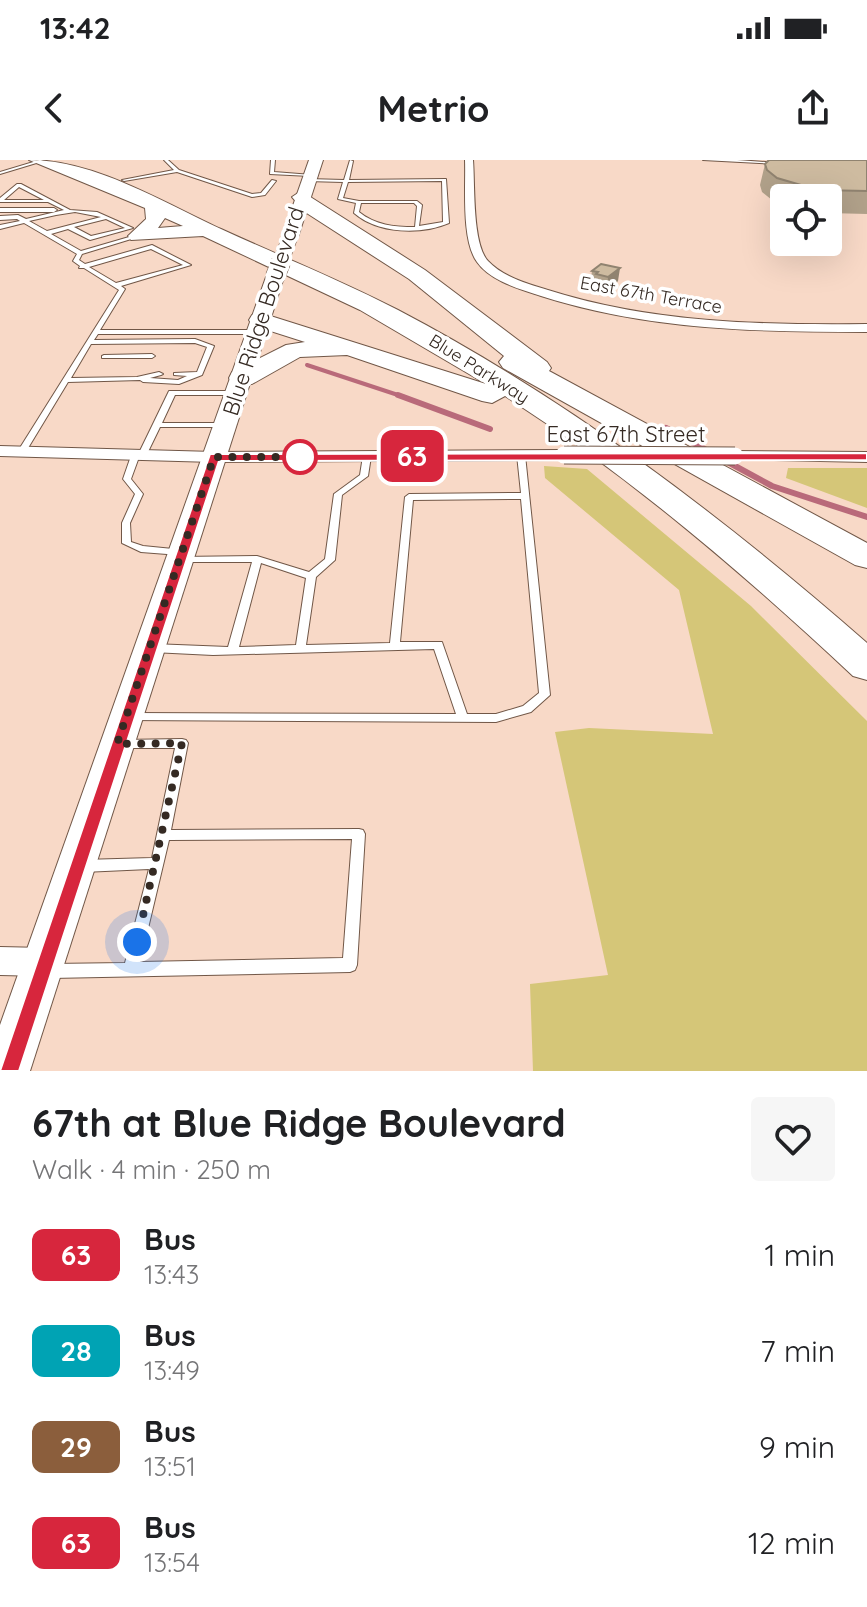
<!DOCTYPE html>
<meta charset="utf-8">
<style>
body{margin:0;font-family:Quicksand,sans-serif;background:#f6f6f6;color:#202124;height:100vh;display:flex;flex-direction:column;font-size:30px;white-space:nowrap}
*{box-sizing:border-box;margin:0}
p{font-size:26px;color:#757577}
.icon{flex:none;width:44px;height:44px;fill:none;stroke:currentColor;stroke-width:2;stroke-linecap:round;stroke-linejoin:round}
.map{position:relative;height:911px;overflow:hidden}
.details{display:flex;flex-direction:column;background:#fff;flex:1}
.details>*{flex:none}
.badge{padding:0 16px;border-radius:12px;font-size:28px;line-height:52px}
.controls{position:absolute;left:770px;top:24px;display:grid;gap:16px}
.controls a{display:grid;place-items:center;width:72px;height:72px;border-radius:8px;background:#fff;box-shadow:0 8px 32px #0002;font-size:40px}
.you{position:absolute;width:40px;height:40px;margin:-20px;border:6px solid #fff;border-radius:50%;background:#1a73e8;box-shadow:0 0 0 12px #1a73e833}
.map>.badge{position:absolute;translate:-50% -50%;box-shadow:0 0 0 4px #fff}
.round{display:grid;place-items:center;flex:none;width:84px;height:84px;border-radius:8px;background:#f6f6f6}
.overview{display:flex;align-items:center;justify-content:space-between;height:136px;padding:0 32px}
h1{font-size:38px;font-weight:700;line-height:60px}
ul{padding:0;list-style:none}
li{display:flex;align-items:center;gap:24px;height:96px;padding:0 32px}
li div{flex:1}
li b{display:block;font-size:30px}
li em{font-style:normal}
li .badge{min-width:88px;font-weight:700;text-align:center}
.status{display:flex;justify-content:space-between;align-items:center;height:56px;padding:0 40px;background:#fff;direction:ltr}
.status svg{height:22px;fill:currentColor}
header{display:flex;justify-content:space-between;align-items:center;height:104px;padding:0 32px;background:#fff;font-size:36px;font-weight:700}
.map>svg:first-child{display:block}
.green{fill:#d5c678}
.lines{fill:none;stroke-linecap:round;stroke-linejoin:round}
.stream-far1{stroke:#b96a7a;stroke-width:4}
.stream{stroke:#b96a7a;stroke-width:6}
.lane-casing{stroke:#715747;stroke-width:2}
.street-casing{stroke:#715747;stroke-width:2}
.secondary-casing{stroke:#715747;stroke-width:2}
.highway-casing{stroke:#715747;stroke-width:2}
.lane{fill:#fff;fill-rule:evenodd}
.street{fill:#fff;fill-rule:evenodd}
.secondary{fill:#fff;fill-rule:evenodd}
.highway{fill:#fff;fill-rule:evenodd}
.street-bridge-casing{stroke:#715747;stroke-width:19;stroke-linecap:butt}
.secondary-bridge-far1-casing{stroke:#715747;stroke-width:16;stroke-linecap:butt}
.secondary-bridge-casing{stroke:#715747;stroke-width:20;stroke-linecap:butt}
.street-bridge{stroke:#fff;stroke-width:17}
.secondary-bridge-far1{stroke:#fff;stroke-width:15}
.secondary-bridge{stroke:#fff;stroke-width:19}
.wall{fill:#b1a18a}
.shaded-wall{fill:#908370}
.building{fill:#cebba0;stroke:#908370;stroke-width:2}
.line{fill:#d7263d;stroke:#fff;stroke-width:2}
.walk{stroke:#352a23;stroke-width:8;stroke-dasharray:0 14.4}
.stop-dot{fill:#fff;stroke:#d7263d;stroke-width:4}
.labels{text-anchor:middle;stroke-width:7;stroke-linejoin:round;paint-order:stroke}
.far-street-label{font-size:18px;fill:#352a23;stroke:#fff}
.street-label{font-size:22px;fill:#352a23;stroke:#fff}
</style>
<div class="status"><b>13:42</b><svg viewBox="0 0 49 12"><path d="M0 12V9h3v3zM5 12V6h3v6zM10 12V3h3v9zM15 12V0h3v12zM26 1h20v11H26zM47 4h2v5h-2z"/></svg></div>
<header><svg class="icon" aria-label="back" viewBox="0 0 24 24"><path d="M15 5l-7 7 7 7"/></svg>Metrio<svg class="icon" aria-label="share" viewBox="0 0 24 24"><path d="M12 15V3M7 8l5-5 5 5M5 13v7h14v-7"/></svg></header>
<div class="map">
<svg width="867" height="911" viewBox="0 0 867 911">
<rect width="100%" height="100%" fill="#f8d9c7"/>
<!-- green -->
<g class="green">
<path d="M544 306 587 309 751 446 867 561V911H533L530 824 608 815 555 572 589 568 713 574 679 430 545 318Z"/>
<path d="M788 308H867V348L786 318Z"/>
</g>
<g class="lines">
<!-- stream-far1 -->
<path class="stream-far1" d="M307 205 404 237"/>
<!-- stream -->
<g class="stream">
<path d="M398 235 490 269"/>
<path d="M666 268 706 290"/>
<path d="M724 300 772 326 867 357"/>
</g>
<!-- lane casing -->
<g class="lane-casing">
<g id="lane">
<path d="M40 0 43 1 0 14V12Z"/>
<path d="M164 0H168L179 10 252 34 261 33 272 20 276 21 265 35 252 37 177 12 124 21 122 20 174 10Z"/>
<path d="M271 0H275L274 12 312 15 310 16 270 14Z"/>
<path d="M350 0 353 1 349 20 446 19 449 63C421 75 378 74 354 53L356 43 338 39 343 22 307 21 305 20 307 19 344 20ZM442 21 443 62 419 66 422 45 417 41H359L343 38 348 22ZM361 43H414L417 46 415 67C394 67 375 65 359 52Z"/>
<path d="M703 0H737L780 3 778 4Z"/>
<path d="M17 24H21L70 50 97 52 133 68 90 80 68 69 51 74 81 91 136 75 141 76 82 94 79 100 85 104 152 85 191 105 121 126 125 129 100 170H257L260 172 257 174H98L94 180 195 179 214 186 202 215 179 224 143 222 140 220 68 222 25 293H19L18 291 119 130 84 108H79L80 106 73 101 77 94 24 63 0 69V65L20 61 17 59 0 60V56L18 55 26 59 64 50 48 42H0V38ZM19 27 44 40H4ZM75 52 101 57 47 71 29 61 56 55ZM106 59 125 68 91 76 74 67ZM151 89 183 105 116 123 89 107ZM195 183 207 187 197 212 174 213V215L187 216 178 220 150 218 161 215 163 214 159 212 137 217 71 218 91 184Z"/>
<path d="M0 48H54L57 50 54 52H0Z"/>
<path d="M104 195 152 194 155 196 152 198H102V196Z"/>
<path d="M169 231H237L241 233 237 235H175L162 263H225L229 265 225 267H160L145 298 139 297 131 319 143 334 130 363 131 382 143 386 183 390 185 392 180 395 141 392 122 383V363L135 334 123 319 131 296 135 294 138 295Z"/>
<path d="M518 293H521L525 295 550 535 531 552 496 562 126 560 124 557 126 554 130 553 456 554 434 489 213 495 152 492 147 488 152 484 228 487 252 402H182L179 401 177 399 179 397 257 396 309 412 325 399 334 334 360 315 363 296 367 294 371 296 368 316 342 335 335 400 316 417 306 485 390 483 405 337 409 334 521 333 517 295ZM521 339 539 533 523 546 496 554H467L442 482H400L413 340ZM261 403 306 418 296 485 239 487Z"/>
<path d="M182 579 186 580 188 583 171 670 359 669 363 670 365 674 357 805 355 810 350 812 51 818 46 816 44 811 46 806 51 804 125 803 149 709 83 712 78 710 76 706 78 702 83 700 152 698 175 588H121L117 587 115 584 117 581 121 580ZM352 679 343 798 140 802 169 680Z"/>
</g>
</g>
<!-- street casing -->
<g class="street-casing">
<g id="street">
<path d="M465 0H473C475 24 472 84 488 101 503 117 528 124 548 130 652 163 759 165 867 164V172C757 172 647 170 541 136 520 129 490 121 477 102 461 80 466 27 465 0Z"/>
<path d="M0 286 214 292 564 290 572 295 564 300 214 302 0 296Z"/>
<path d="M735 291 867 292V302L729 299 727 296Z"/>
<path d="M0 787 44 788 54 792 58 802 54 812 44 816 0 815Z"/>
</g>
</g>
<!-- secondary casing -->
<g class="secondary-casing">
<g id="secondary">
<path d="M309 0H323L298 77 284 80 282 77Z"/>
<path d="M275 112 284 117 30 911H0V865L266 117Z"/>
</g>
</g>
<!-- highway casing -->
<g class="highway-casing">
<g id="highway">
<path d="M29 0C95 0 162 42 221 69 280 96 340 120 398 150 568 239 723 357 867 483V520L853 516C744 414 631 317 505 236L492 243 482 241 347 195 300 197 252 224H232L229 218 232 212 286 185 305 182 252 165 249 160 252 155 261 153 486 224 360 150 203 76 131 80 128 76 146 59 145 48ZM165 58 183 66 158 68Z"/>
<path d="M301 31 425 110 547 202 551 208 549 211 867 383V408L855 405 503 208 499 202 504 196 409 119 305 52 292 37Z"/>
</g>
</g>
<!-- lane -->
<use href="#lane" class="lane"/>
<!-- street -->
<use href="#street" class="street"/>
<!-- secondary -->
<use href="#secondary" class="secondary"/>
<!-- highway -->
<use href="#highway" class="highway"/>
<!-- street-bridge casing -->
<g class="street-bridge-casing">
<path id="street-bridge" d="M564 295 735 296"/>
</g>
<!-- secondary-bridge-far1 casing -->
<g class="secondary-bridge-far1-casing">
<path id="secondary-bridge-far1" d="M280 104 290 77"/>
</g>
<!-- secondary-bridge casing -->
<g class="secondary-bridge-casing">
<path id="secondary-bridge" d="M275 117 281 102"/>
</g>
<!-- street-bridge -->
<use href="#street-bridge" class="street-bridge"/>
<!-- secondary-bridge-far1 -->
<use href="#secondary-bridge-far1" class="secondary-bridge-far1"/>
<!-- secondary-bridge -->
<use href="#secondary-bridge" class="secondary-bridge"/>
</g>
<!-- wall -->
<g class="wall">
<path d="M867 0V54L828 53V38H784V43L772 40 762 32 760 25 765 4Z"/>
<path d="M601 104 618 121 607 130 594 127V125L590 124 592 111Z"/>
</g>
<!-- shaded-wall -->
<path class="shaded-wall" d="M620 108 618 121 607 130 608 117Z"/>
<!-- building -->
<g class="building">
<path d="M769 0H867V31L818 30 777 18 767 10 765 4Z"/>
<path d="M601 104 620 108 608 117 596 114 598 112 592 111Z"/>
</g>
<!-- line -->
<path class="line" d="M867 293V300L219 301 19 911H0L210 294Z"/>
<g class="lines">
<!-- walk -->
<path class="walk" d="M137 782 182 583 117 584 214 297H300"/>
</g>
<!-- markers -->
<circle class="stop-dot" cx="300" cy="297" r="16"/>
<g class="labels">
<!-- far-street labels -->
<g class="far-street-label">
<text transform="translate(651 135) rotate(10)" y="6">East 67th Terrace</text>
<text transform="translate(479 209) rotate(32)" y="6">Blue Parkway</text>
</g>
<!-- street labels -->
<g class="street-label">
<text transform="translate(263 151) rotate(-72)" y="8">Blue Ridge Boulevard</text>
<text x="626" y="282">East 67th Street</text>
</g>
</g>
</svg>
<div class="controls">
<a><svg class="icon" aria-label="locate" viewBox="0 0 24 24"><circle cx="12" cy="12" r="6"/><path d="M12 2v4M12 18v4M2 12h4M18 12h4"/></svg></a>
</div>
<div class="you" style="left:137px;top:782px"></div>
<b class="badge" style="left:412px;top:296px;background:#d7263d;color:#fff">63</b>
</div>
<section class="details">
<div class="overview"><div><h1>67th at Blue Ridge Boulevard</h1><p>Walk · 4 min · 250 m</p></div><a class="round"><svg class="icon" aria-label="heart" viewBox="0 0 24 24"><path d="M12 20l-8-8c-3-5 5-10 8-4 3-6 11-1 8 4z"/></svg></a></div>
<ul>
<li><span class="badge" style="background:#d7263d;color:#fff">63</span><div><b>Bus</b><p>13:43</p></div><em>1 min</em></li>
<li><span class="badge" style="background:#00a3b4;color:#fff">28</span><div><b>Bus</b><p>13:49</p></div><em>7 min</em></li>
<li><span class="badge" style="background:#8b5e3c;color:#fff">29</span><div><b>Bus</b><p>13:51</p></div><em>9 min</em></li>
<li><span class="badge" style="background:#d7263d;color:#fff">63</span><div><b>Bus</b><p>13:54</p></div><em>12 min</em></li>
</ul>
</section>
